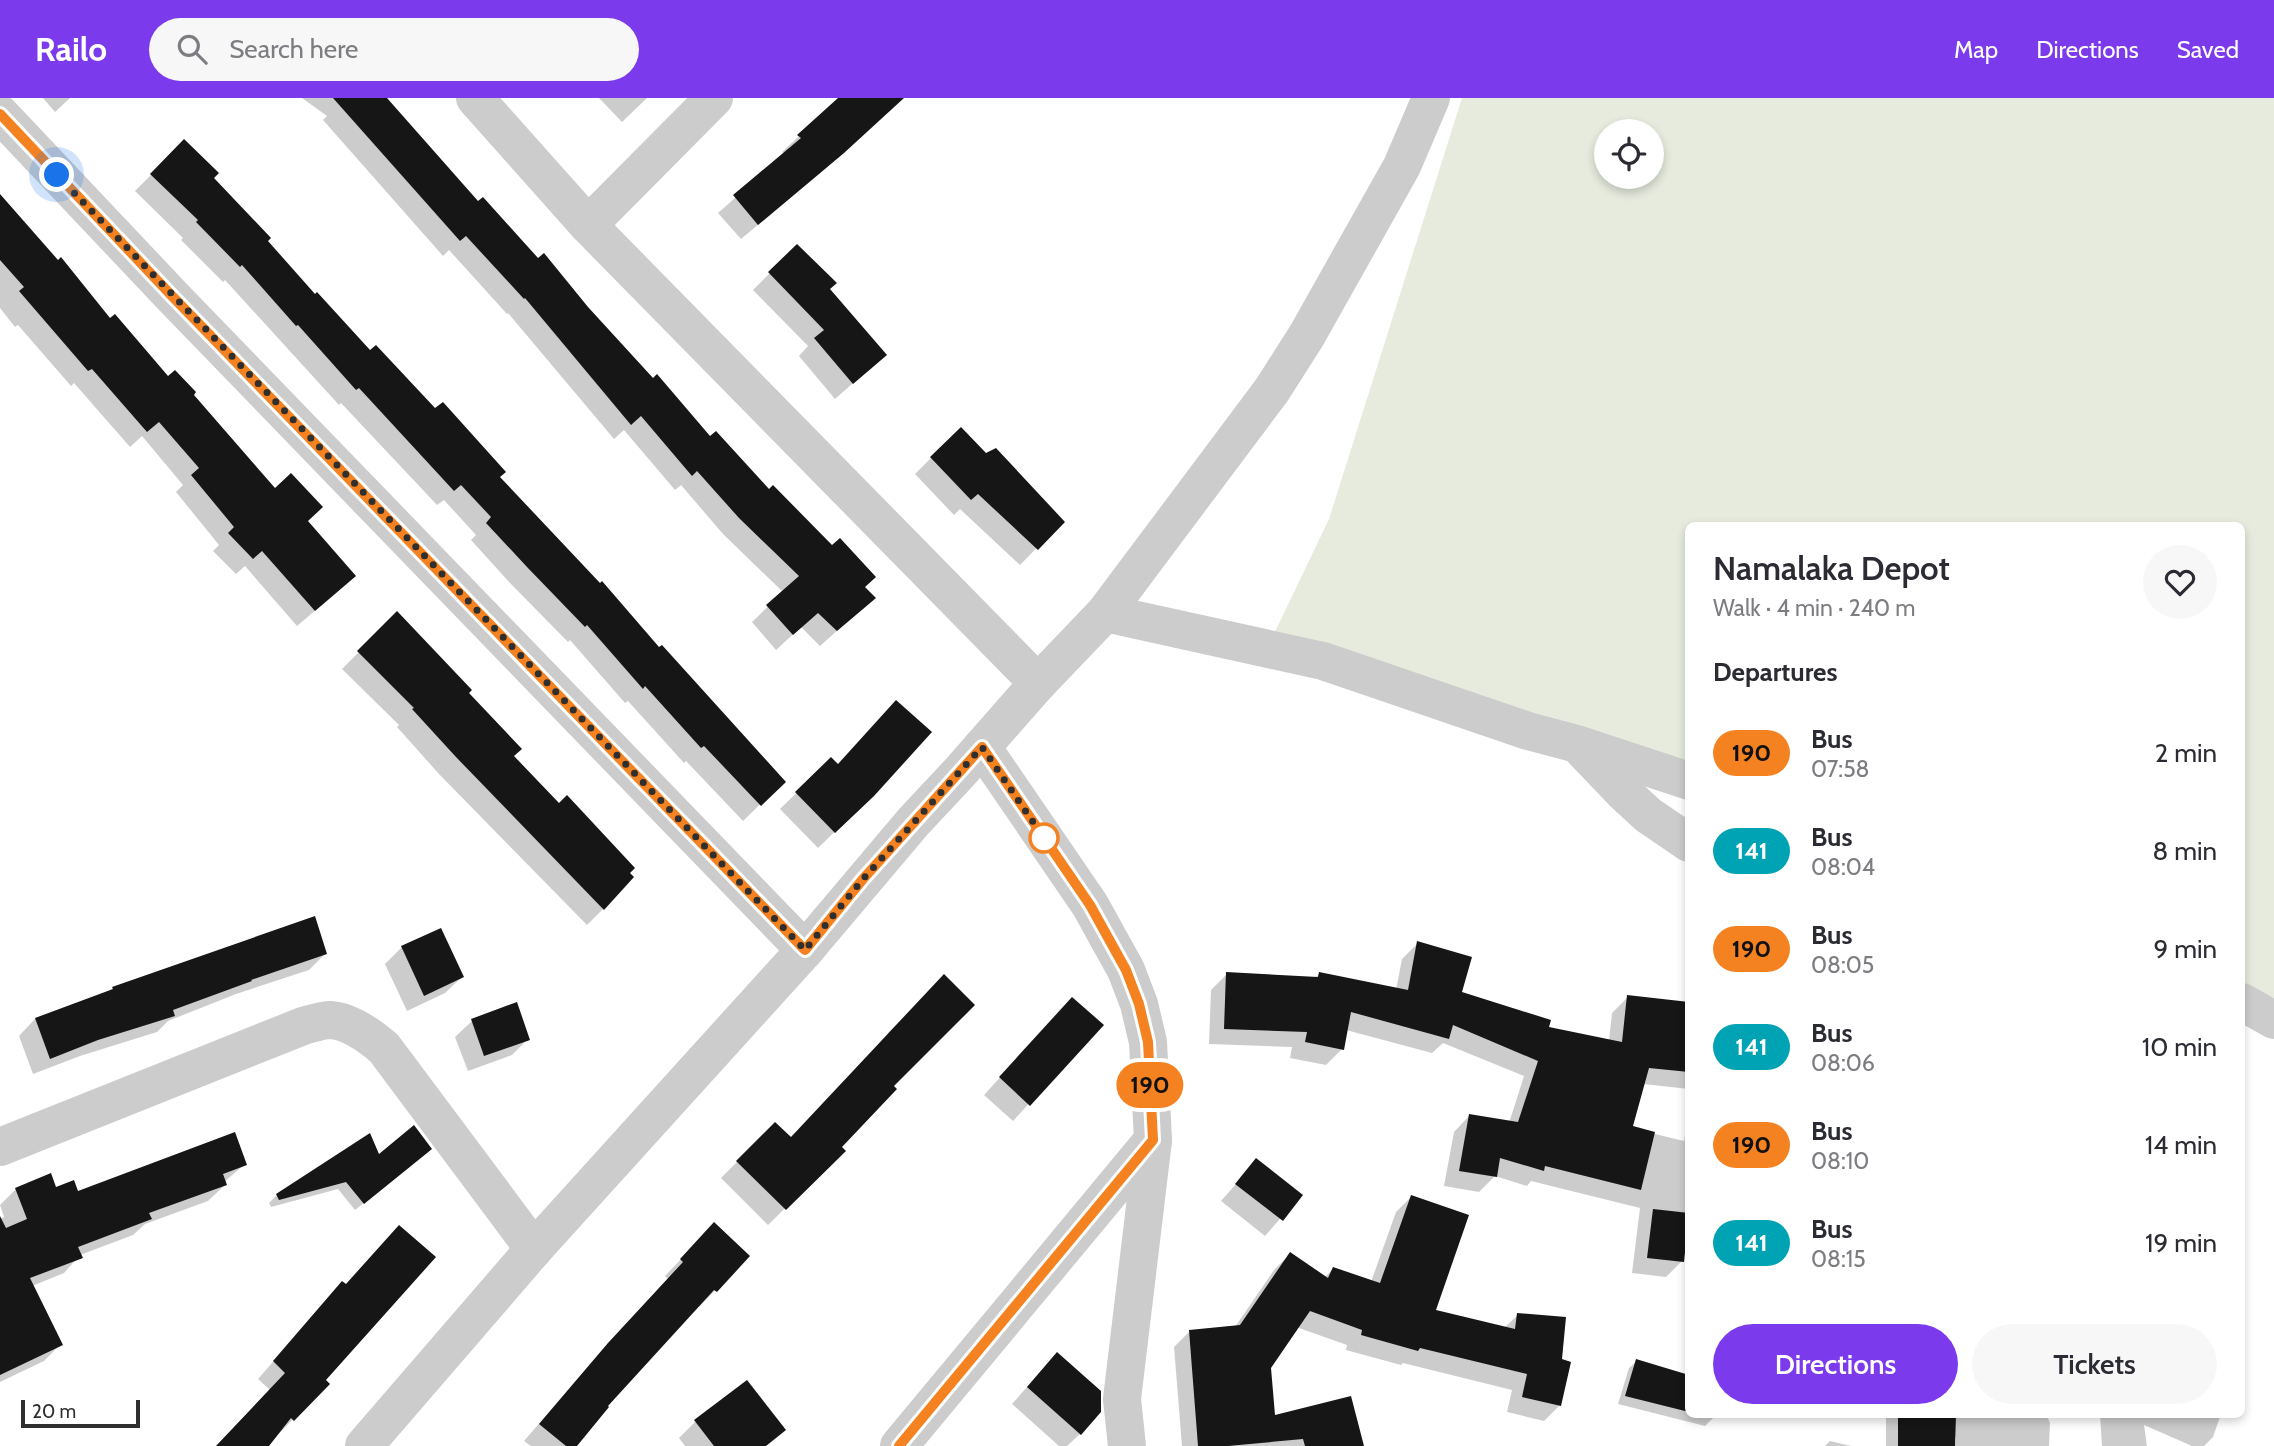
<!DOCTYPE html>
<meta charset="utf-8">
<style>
body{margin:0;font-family:Cabin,sans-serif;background:#f7f7f7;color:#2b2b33;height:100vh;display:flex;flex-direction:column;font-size:26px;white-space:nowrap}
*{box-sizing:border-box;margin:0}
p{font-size:23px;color:#7c7c81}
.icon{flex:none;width:38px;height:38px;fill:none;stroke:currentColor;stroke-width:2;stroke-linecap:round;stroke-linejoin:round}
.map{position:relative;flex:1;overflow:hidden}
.sheet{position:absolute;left:1685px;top:424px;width:560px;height:896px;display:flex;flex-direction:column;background:#fff;border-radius:10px;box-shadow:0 4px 10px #0003}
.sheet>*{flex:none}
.badge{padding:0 14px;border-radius:23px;font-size:24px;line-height:46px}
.fabs{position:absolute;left:1594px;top:21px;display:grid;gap:14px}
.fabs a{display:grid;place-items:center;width:70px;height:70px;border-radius:50%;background:#fff;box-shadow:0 4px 10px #0003;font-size:35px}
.scale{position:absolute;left:21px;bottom:18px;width:119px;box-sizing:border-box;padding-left:7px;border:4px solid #2f2f2f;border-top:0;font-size:19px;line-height:24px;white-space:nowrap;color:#2f2f2f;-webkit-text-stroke:5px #fff;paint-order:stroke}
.you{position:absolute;width:35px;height:35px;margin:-18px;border:5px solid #fff;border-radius:50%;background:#1a73e8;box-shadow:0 0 0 10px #1a73e833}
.map>.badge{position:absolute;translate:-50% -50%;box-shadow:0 0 0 4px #fff}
h2{padding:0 28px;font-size:26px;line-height:63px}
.round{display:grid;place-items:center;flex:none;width:74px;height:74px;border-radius:37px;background:#f7f7f7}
.summary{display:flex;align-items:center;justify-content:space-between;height:119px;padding:0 28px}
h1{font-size:33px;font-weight:600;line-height:52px}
.button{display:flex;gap:14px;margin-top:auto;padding:14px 28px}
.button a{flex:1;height:80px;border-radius:42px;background:#7c3aed;color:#fff;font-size:28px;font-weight:600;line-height:80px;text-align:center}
.button a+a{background:#f7f7f7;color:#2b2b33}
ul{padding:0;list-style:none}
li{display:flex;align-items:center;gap:21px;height:98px;padding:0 28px}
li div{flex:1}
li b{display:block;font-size:26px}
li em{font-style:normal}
li .badge{min-width:77px;font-weight:700;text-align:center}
header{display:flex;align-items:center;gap:42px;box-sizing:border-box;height:98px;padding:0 35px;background:#7c3aed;color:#fff}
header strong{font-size:33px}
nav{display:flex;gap:38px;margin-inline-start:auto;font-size:24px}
.search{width:490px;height:63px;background:#f7f7f7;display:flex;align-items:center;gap:18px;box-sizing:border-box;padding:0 24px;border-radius:38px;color:#7c7c81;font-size:26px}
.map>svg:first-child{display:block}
.green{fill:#e6ebde;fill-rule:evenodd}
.shadow{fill:#0003}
.building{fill:#161616}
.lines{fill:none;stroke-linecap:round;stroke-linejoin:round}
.minor{stroke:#ccc;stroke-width:38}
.line-casing{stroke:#fff;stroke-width:16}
.line{stroke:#f58220;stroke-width:10}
.walk{stroke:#2f2f2f;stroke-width:7;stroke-dasharray:0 12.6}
.stop-dot{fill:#fff;stroke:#f58220;stroke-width:3.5}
</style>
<header>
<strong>Railo</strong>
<div class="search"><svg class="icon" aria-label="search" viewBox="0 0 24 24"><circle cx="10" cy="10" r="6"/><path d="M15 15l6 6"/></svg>Search here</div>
<nav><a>Map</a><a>Directions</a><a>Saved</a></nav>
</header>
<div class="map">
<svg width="2274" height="1348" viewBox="0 0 2274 1348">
<rect width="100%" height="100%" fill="#fff"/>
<!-- green -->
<path class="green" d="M1462 0H2274V908L2242 888V427H1689V682L1261 563 1329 421ZM1606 33H1652V79H1606Z"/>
<!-- shadow -->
<g class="shadow">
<path d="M43 0H70L55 14Z"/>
<path d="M302 0H385L478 106 587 210 710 341 768 393 863 489 857 515 820 548 801 529 776 552 752 524 783 494 723 436 681 387 675 392 624 332 614 341 508 215 507 216 449 152 443 158 323 22 327 18Z"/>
<path d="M599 0H647L622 24Z"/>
<path d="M840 0H903L825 71 741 141 718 115 785 56 782 54Z"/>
<path d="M184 44 212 80 315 198 498 379 783 684 743 723 686 663 684 665 628 603 625 605 570 542 568 544 511 486 471 442 476 437 444 402 437 407 341 305 339 307 225 182 223 184 181 142 183 140 135 93Z"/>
<path d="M0 106 110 222 168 280 191 297 275 393 306 424 337 494 297 528 245 468 236 476 213 453 219 447 176 394 183 387 142 338 130 349 74 285 71 288 18 227 15 229 0 210Z"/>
<path d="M797 148 828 191 885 257 835 301 799 258 808 248 753 192Z"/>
<path d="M986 357 1062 424 1020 467 960 411 954 417 915 376 931 360Z"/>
<path d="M397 516 466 595 512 658 559 708 603 811 587 827 439 676 397 629 399 627 342 571Z"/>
<path d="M831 661 837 668 855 714 818 750 780 711Z"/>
<path d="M1418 845 1460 895 1547 931 1609 943 1612 915 1628 899 1689 905V991L1643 986 1630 1030 1684 1043 1689 1010V1102L1682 1163 1666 1179 1632 1175 1640 1110 1531 1083 1527 1088 1495 1078 1479 1094 1444 1088 1454 1034 1469 1018 1509 1025 1524 978 1443 945 1432 955 1346 932 1342 951 1326 967 1290 960 1292 949 1209 946 1211 892 1227 876 1315 880 1319 876 1396 892 1402 861Z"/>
<path d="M402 849 462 879 445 895 407 913 385 866Z"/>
<path d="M325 856 309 872 236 896 168 923 157 934 80 958 33 976 19 938 35 921 109 894 113 890Z"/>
<path d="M944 878 891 988 839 1049 843 1053 768 1127 721 1080 775 1026 790 1041 889 937 888 935Z"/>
<path d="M1056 918 1101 927 1013 1023 984 997Z"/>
<path d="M472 923 528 941 512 957 468 973 455 939Z"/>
<path d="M422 1058 355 1112 338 1091 271 1109 269 1105 277 1097 378 1059Z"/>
<path d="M1257 1062 1301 1097 1265 1138 1221 1103Z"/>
<path d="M245 1066 224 1084 225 1087 208 1103 145 1126 133 1137 80 1157 64 1175 32 1188 61 1246 44 1263 0 1284V1121L4 1119 0 1107 16 1091H55L77 1094Z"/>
<path d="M1411 1099 1434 1213 1504 1230 1518 1217 1560 1263V1307L1544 1323 1507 1314 1512 1292 1403 1265 1401 1267 1346 1252 1347 1247 1296 1229 1269 1269 1274 1319 1363 1348H1182L1174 1249 1190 1233 1235 1229 1274 1172 1290 1156 1324 1180 1333 1171 1371 1184 1396 1114Z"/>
<path d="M698 1143 748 1158 699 1209 698 1208 605 1308 574 1348H531L524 1343 592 1264 668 1181 665 1178Z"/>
<path d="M342 1185 323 1282 327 1286 267 1348H216L270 1292 258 1281Z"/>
<path d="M1637 1263 1689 1278V1316H1714L1713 1320 1705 1328 1618 1306 1629 1270Z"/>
<path d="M1041 1273 1080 1336 1067 1348H1059L1012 1306Z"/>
<path d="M747 1284 742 1348H685L679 1340 695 1324Z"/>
<path d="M1886 1316H2046L2050 1325 2049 1348H1955L1956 1338 1950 1348H1886Z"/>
<path d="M2100 1316H2221L2213 1339 2204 1348H2192L2144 1327 2147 1348H2102Z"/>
<path d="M1830 1343 1851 1348H1825Z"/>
</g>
<!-- building -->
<g class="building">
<path d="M333 0H387L478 103 483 99 538 160 544 155 588 209 653 280 657 276 710 338 716 333 769 391 773 387 832 447 840 440 876 479 865 489 876 500 837 533 818 515 793 537 766 507 799 478 739 420 697 373 692 378 641 318 631 327 525 200 524 201 466 138 460 143Z"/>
<path d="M838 0H904L844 55 758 127 733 97 801 40 797 37Z"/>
<path d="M184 41 219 75 214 80 271 140 268 143 315 196 317 194 370 252 376 247 435 310 443 304 506 374 500 379 600 485 602 483 659 549 662 547 786 684 761 708 704 648 701 650 645 588 643 591 587 527 585 529 527 469 486 425 491 419 461 387 454 393 359 290 356 292 298 227 296 228 242 167 240 169 196 124 198 122 150 76Z"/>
<path d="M0 96 58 162 61 159 110 220 115 216 168 278 175 272 196 294 194 297 275 390 291 375 323 409 308 423 356 478 315 513 262 453 253 461 228 435 234 429 191 377 199 370 159 324 147 334 92 271 88 273 19 193 24 189 0 162Z"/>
<path d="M797 146 837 185 830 191 887 257 853 286 814 240 824 232 768 174Z"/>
<path d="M961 329 986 355 996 350 1065 424 1038 452 978 396 971 402 930 359Z"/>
<path d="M397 513 472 592 469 595 522 651 514 658 559 705 567 697 635 770 630 775 634 779 604 812 456 659 412 611 414 610 357 553Z"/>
<path d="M896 602 932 634 874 698 835 735 795 694 831 659 838 666Z"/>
<path d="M315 818 327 856 251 882 252 883 173 912 175 918 98 942 50 961 35 920 113 891 112 889Z"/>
<path d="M441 830 464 879 424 898 401 848Z"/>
<path d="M1417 843 1472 859 1462 894 1551 922 1549 929 1622 944 1627 897 1689 904V974L1649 970 1633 1028 1655 1034 1641 1092 1545 1068 1544 1073 1500 1060 1497 1079 1459 1073 1469 1016 1518 1024 1538 963 1453 927 1449 941 1351 914 1344 952 1305 944 1307 934 1224 931 1226 874 1318 879 1319 874 1408 892Z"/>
<path d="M944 876 975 907 894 988 897 991 842 1049 846 1053 786 1112 736 1063 775 1024 791 1039Z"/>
<path d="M1072 899 1104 927 1030 1008 999 979Z"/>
<path d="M517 904 530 942 484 958 471 921Z"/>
<path d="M414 1027 432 1051 364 1106 346 1084 279 1102 276 1096 370 1035 379 1056Z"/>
<path d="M235 1034 247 1067 223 1076 227 1087 149 1115 152 1121 78 1149 83 1160 30 1180 63 1247 0 1277V1118L6 1130 27 1121 15 1090 51 1075 56 1089 74 1082 78 1093Z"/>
<path d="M1256 1060 1303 1097 1283 1123 1235 1086Z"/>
<path d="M1411 1097 1469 1117 1436 1212 1515 1231 1517 1215 1566 1219 1562 1261 1571 1264 1561 1308 1522 1299 1527 1276 1420 1250 1418 1253 1361 1237 1362 1232 1310 1213 1271 1270 1275 1317 1351 1298 1364 1348H1305L1303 1341 1228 1348H1198L1189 1232 1240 1227 1290 1154 1328 1180 1333 1169 1380 1185Z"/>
<path d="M1653 1111 1689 1115 1684 1164 1647 1160Z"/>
<path d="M714 1124 750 1158 717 1194 714 1192 608 1308 609 1309 577 1348H566L539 1326 608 1245 683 1164 680 1161Z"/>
<path d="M399 1127 436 1159 326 1282 330 1286 294 1323 291 1320 269 1348H216L285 1275 273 1263 342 1183 346 1186Z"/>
<path d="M1057 1254 1101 1293V1314L1081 1337 1027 1289Z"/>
<path d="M1636 1261 1689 1277V1314L1625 1298Z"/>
<path d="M747 1282 786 1332 766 1348H714L694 1322Z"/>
<path d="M1898 1316H1956L1955 1348H1898Z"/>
</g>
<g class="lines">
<!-- minor -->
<g class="minor">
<path d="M475 0 588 127 1038 585"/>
<path d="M0 16 172 198 805 852"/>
<path d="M588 127 714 0"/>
<path d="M1105 515 1323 563 1528 633 1577 646 1689 683"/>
<path d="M982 649 1090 807 1126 872 1139 906 1148 944 1153 1042 1122 1301 1127 1348"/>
<path d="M1581 650 1623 694 1648 717 1689 745"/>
<path d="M2242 904 2274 922"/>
<path d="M0 1049 303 928C311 926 322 922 330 922 350 923 370 938 384 950L534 1151"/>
<path d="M364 1348 534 1151 805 852 914 723 959 675 1038 585 1105 515 1272 292 1307 237 1402 68 1431 0"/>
<path d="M899 1348 1153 1042"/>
</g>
</g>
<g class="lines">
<!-- line casing -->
<g class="line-casing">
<path id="line" d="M0 16 172 198 805 852 863 781 982 649 1090 807 1126 872 1139 906 1148 944 1153 1042 899 1348"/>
</g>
<!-- line -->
<use href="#line" class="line"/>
<!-- walk -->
<path class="walk" d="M57 77 805 852 863 781 982 649 1044 740"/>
</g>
<!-- markers -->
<circle class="stop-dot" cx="1044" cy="740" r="14"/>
</svg>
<div class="fabs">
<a><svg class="icon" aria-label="locate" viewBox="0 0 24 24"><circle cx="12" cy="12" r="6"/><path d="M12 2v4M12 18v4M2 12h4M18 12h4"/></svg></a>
</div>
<div class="scale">20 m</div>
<div class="you" style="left:57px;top:77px"></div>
<b class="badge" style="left:1150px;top:987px;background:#f58220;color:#111">190</b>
<section class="sheet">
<div class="summary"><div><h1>Namalaka Depot</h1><p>Walk · 4 min · 240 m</p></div><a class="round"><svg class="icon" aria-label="heart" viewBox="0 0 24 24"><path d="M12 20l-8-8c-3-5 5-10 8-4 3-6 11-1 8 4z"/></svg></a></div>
<h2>Departures</h2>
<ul>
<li><span class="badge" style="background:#f58220;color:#111">190</span><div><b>Bus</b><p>07:58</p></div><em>2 min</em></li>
<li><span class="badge" style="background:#00a3b4;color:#fff">141</span><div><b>Bus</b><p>08:04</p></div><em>8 min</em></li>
<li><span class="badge" style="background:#f58220;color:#111">190</span><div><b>Bus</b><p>08:05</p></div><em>9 min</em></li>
<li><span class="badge" style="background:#00a3b4;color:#fff">141</span><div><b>Bus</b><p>08:06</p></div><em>10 min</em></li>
<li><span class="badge" style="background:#f58220;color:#111">190</span><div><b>Bus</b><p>08:10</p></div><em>14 min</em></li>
<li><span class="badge" style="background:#00a3b4;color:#fff">141</span><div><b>Bus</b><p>08:15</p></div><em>19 min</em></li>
</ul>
<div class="button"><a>Directions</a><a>Tickets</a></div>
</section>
</div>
